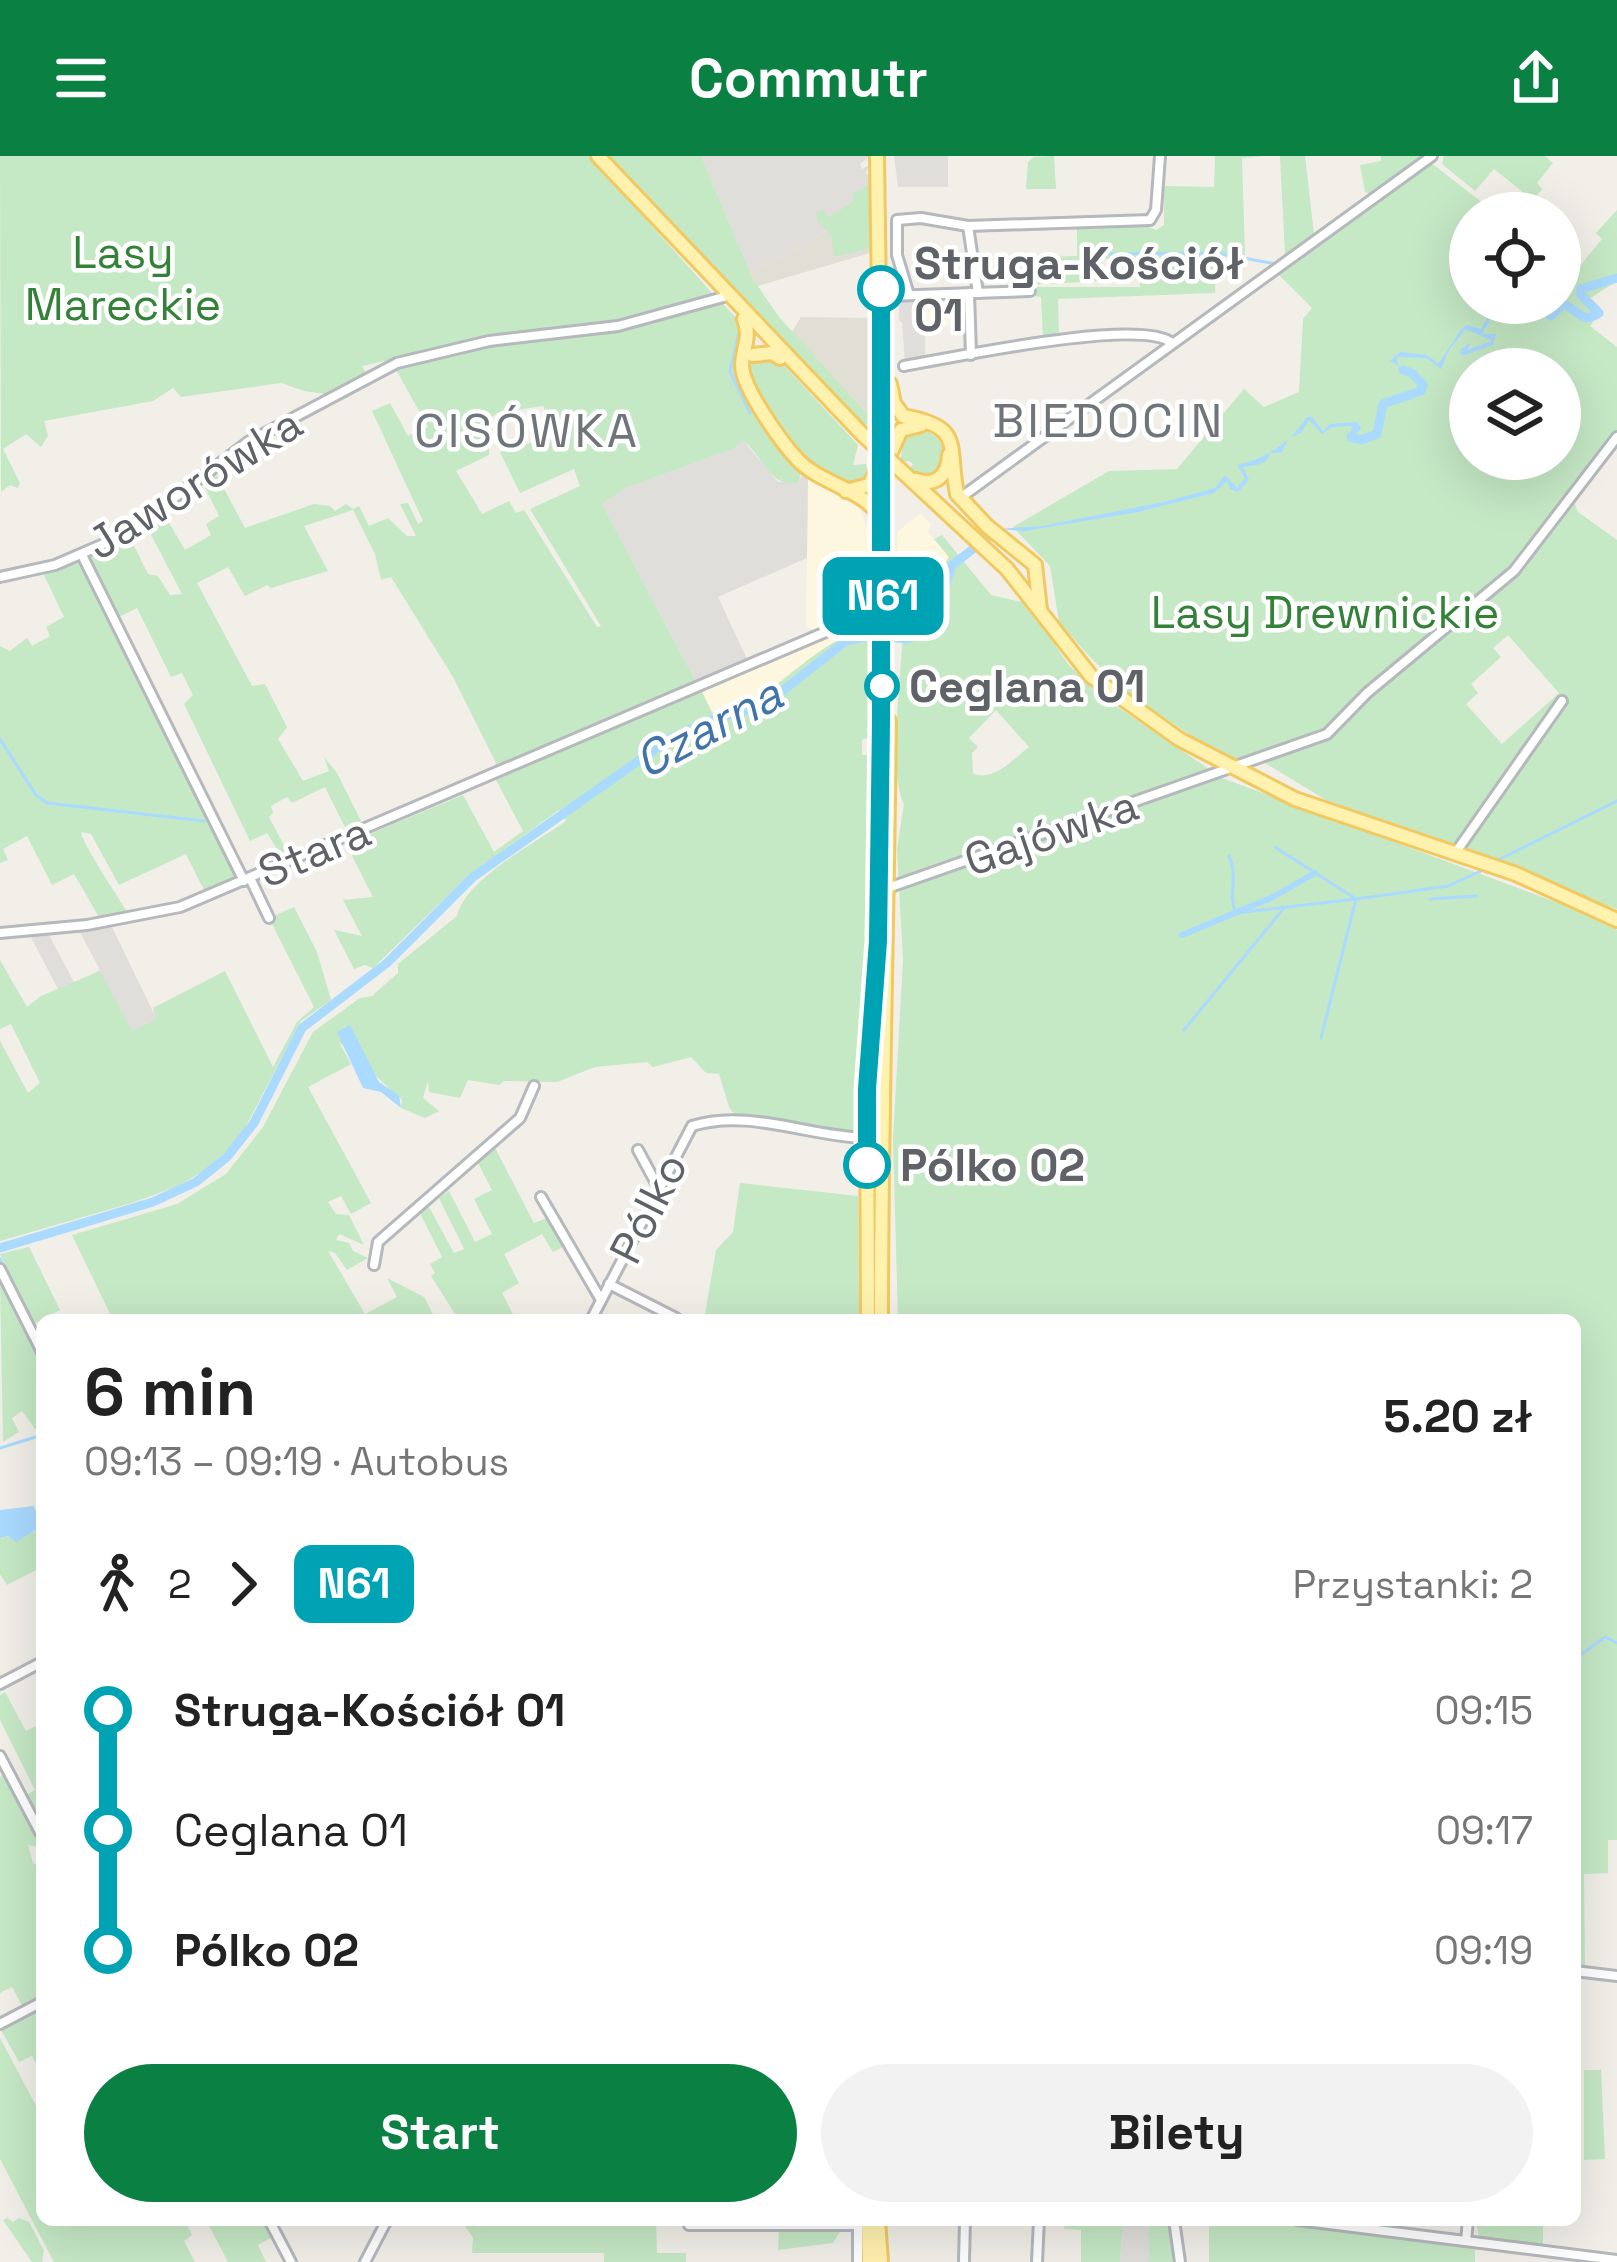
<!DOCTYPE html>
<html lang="pl">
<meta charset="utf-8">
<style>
body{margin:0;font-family:"Space Grotesk",sans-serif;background:#f2f2f2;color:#222;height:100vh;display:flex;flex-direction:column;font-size:45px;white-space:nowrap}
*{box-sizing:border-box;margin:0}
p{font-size:39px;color:#767676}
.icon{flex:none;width:66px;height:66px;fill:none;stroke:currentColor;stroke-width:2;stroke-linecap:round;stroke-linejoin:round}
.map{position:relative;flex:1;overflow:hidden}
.details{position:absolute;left:36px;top:1158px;width:1545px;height:912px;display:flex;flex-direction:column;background:#fff;border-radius:18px;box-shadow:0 12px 48px #0002}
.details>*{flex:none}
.badge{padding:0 24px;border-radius:18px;font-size:42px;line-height:78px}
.fabs{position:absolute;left:1449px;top:36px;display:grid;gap:24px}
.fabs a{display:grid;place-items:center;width:132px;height:132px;border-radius:50%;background:#fff;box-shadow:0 12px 48px #0002;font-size:60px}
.map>.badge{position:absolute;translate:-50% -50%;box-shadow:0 0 0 6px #fff}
.legs{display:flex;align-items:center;gap:18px;height:132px;padding:0 48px;font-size:39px}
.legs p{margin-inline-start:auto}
.overview{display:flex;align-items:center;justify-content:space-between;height:204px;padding:0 48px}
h1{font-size:66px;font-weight:800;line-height:90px}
.button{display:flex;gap:24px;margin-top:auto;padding:24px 48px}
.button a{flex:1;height:138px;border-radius:72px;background:#0b8043;color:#fff;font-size:48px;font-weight:800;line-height:138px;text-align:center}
.button a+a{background:#f2f2f2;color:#222}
ul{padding:0 48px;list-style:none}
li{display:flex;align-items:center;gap:42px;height:120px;font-size:45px}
li i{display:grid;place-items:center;width:18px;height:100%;margin:0 15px;background:currentColor}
li i::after{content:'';width:30px;height:30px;margin:-15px;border:9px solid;border-radius:50%;background:#fff}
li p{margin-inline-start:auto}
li:first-child i{background:linear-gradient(#0000 50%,currentColor 0)}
li:last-child i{background:linear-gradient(currentColor 50%,#0000 0)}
header{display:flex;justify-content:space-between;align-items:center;height:156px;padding:0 48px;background:#0b8043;color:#fff;font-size:54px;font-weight:800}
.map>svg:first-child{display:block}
.commercial{fill:#fef7e0}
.industrial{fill:#e0deda}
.education{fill:#e1ded6}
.green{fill:#c5e8c5;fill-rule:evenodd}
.water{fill:#aadaff}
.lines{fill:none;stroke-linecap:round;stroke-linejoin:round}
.stream{stroke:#aadaff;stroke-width:3}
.canal{stroke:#aadaff;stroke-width:6}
.river{stroke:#aadaff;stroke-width:9}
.minor-casing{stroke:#b5b8bc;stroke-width:14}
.major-casing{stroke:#f2c960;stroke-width:18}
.minor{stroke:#fff;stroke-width:8}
.major{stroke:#fff2af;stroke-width:12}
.major-bridge-casing{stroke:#f2c960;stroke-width:18;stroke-linecap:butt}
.major-bridge{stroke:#fff2af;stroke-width:12}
.line-1-casing{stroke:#fff;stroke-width:27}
.line-1{stroke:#00a3b4;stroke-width:18}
.stop-1-dot{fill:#fff;stroke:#00a3b4;stroke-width:6}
.labels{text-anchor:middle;stroke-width:9;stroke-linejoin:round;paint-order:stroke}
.park-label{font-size:45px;fill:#348238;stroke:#fff}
.stop-label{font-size:45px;font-weight:bold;fill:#5f6368;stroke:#fff;text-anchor:start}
.street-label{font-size:45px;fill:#5f6368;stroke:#fff}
.neighbourhood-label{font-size:48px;letter-spacing:3px;fill:#70757a;stroke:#fff}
.water-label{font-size:48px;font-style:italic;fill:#4174aa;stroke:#fff}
</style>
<header><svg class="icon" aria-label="menu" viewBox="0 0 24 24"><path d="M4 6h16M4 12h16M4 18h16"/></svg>Commutr<svg class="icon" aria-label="share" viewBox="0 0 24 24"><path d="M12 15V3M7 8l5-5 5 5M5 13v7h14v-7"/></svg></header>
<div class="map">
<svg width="1617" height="2106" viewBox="0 0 1617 2106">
<rect width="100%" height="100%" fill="#f1efe8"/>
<!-- commercial -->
<g class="commercial">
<path d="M961 142 964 146 965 170 925 171V143Z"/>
<path d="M808 324 860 353 870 381V452L817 475 806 471Z"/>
<path d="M921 357 931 368 928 376 949 400 943 411 898 435 897 376Z"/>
<path d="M870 462 874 474 844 479 748 546 727 556H712L701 534Z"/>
</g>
<!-- industrial -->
<g class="industrial">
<path d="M701 0H870L860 8 862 13 870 9 866 17 870 21V45L804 89 750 116Z"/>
<path d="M894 0H948V31H898Z"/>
<path d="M902 143H925V203L905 206 902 166 899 165V147Z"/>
<path d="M742 283 778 326H799L802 318 808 324 807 402 718 441 747 503 696 526 602 348 626 332 735 292Z"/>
<path d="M111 769 157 864 113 940 30 779 48 777 75 828 100 814 79 774Z"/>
<path d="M1123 2064H1149V2106H1120Z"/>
</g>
<!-- education -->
<g class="education">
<path d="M870 45V97L758 130 753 123 750 116 804 89Z"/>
<path d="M801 161 870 162V261L792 176Z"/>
</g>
<!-- green -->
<g class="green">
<path d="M0 0H589L713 138 614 167 484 183 362 210 367 219 332 239 304 235 281 227 181 241 173 232 153 245 44 265 48 280 41 291 26 278 3 293 20 327 18 332 10 329 1 336Z"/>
<path d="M602 0H701L753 123 779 161 870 261 865 273Z"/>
<path d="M1054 0 1056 33H1026L1028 6 1034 1Z"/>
<path d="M1215 0H1263L1242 2 1245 101 1274 107 1216 99 1215 137 1058 143 1059 180 1043 181 1041 141 1034 140 1037 131H1140L1139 102 1103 103 1100 125 1026 129 1025 102 1077 100V71L1146 70 1156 74 1164 69V30L1214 31Z"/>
<path d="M1280 0H1305L1314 78 1285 99Z"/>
<path d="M1381 0H1424L1370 38 1365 36 1360 9 1381 5Z"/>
<path d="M1444 0H1545L1553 7 1537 27 1542 33 1533 44 1494 13 1475 35 1442 8Z"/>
<path d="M1430 6 1484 48 1477 57H1470L1464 72 1470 77V147H1560V112L1565 109 1575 116 1602 83 1596 77 1617 54V125L1589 143 1602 154 1590 170 1617 191V276L1570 336 1578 356 1617 384V753L1326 644 1250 598 1230 605 1127 537 1090 501 1059 466 1050 410 1013 371 1109 315 1177 313 1244 233 1264 251 1299 236 1303 163 1312 152 1277 117ZM1470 213H1560V303H1470ZM1508 479 1559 537 1502 588 1466 548 1478 537 1471 528 1501 501 1493 492Z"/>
<path d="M866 30H870V92L835 101 830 78 818 66 816 56 823 54 829 61 854 45 853 38Z"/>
<path d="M723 148 745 171 738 205 801 313 799 326C770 335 763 298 742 284L735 292 626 332 602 348 696 526 492 614 496 607 453 521 391 421 381 424 375 398 353 354 304 370 328 415 271 432 267 429 245 440 228 411 197 427 252 530 265 528 287 571 278 583 303 625 329 615 324 601 337 617 361 665 346 673 325 631 292 647 287 641 271 650 273 657 269 661 288 697 281 699 267 677 250 685 184 548 193 539 182 517 171 521 137 452 117 462 86 403 129 380 148 418 158 420 170 439 182 438 146 369 164 358 185 394 211 379 206 368 219 360 203 327 215 316 245 372 314 348 330 350 335 355 346 348 353 353 359 350 369 370 388 362 407 380H416L400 348 408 347 418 368 423 365 372 255 390 247 408 280 428 271 395 212 496 188 623 173ZM543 250 556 279 500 296 520 337 574 313 580 330 530 353 601 470 597 471 524 354 516 357 509 345 482 358 456 315 489 299V275L493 273 492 261 497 257Z"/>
<path d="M762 199 778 203 858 289 853 309 866 308 869 325 855 332C844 328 830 325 820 318 795 301 749 239 749 209Z"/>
<path d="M922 273C946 282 948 299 938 320L921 323 909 314 913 308 909 305 900 306 905 277Z"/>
<path d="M942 379 991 439 1026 447 1068 508 1097 537 1222 622 1561 748 1617 774V1684H1608V1717L1584 1718 1585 1812 1575 1811V1164H898L893 983 903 804 897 693 904 648C888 623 902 502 904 467L915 468 922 465 929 420 943 411 949 401 934 383ZM996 554 1029 591C1012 604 995 625 973 618L972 597 978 591 969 582Z"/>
<path d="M80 405 239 721 205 736 186 698 119 729 91 678 81 676C82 687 118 741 128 757L99 761 74 718 52 729 27 680 3 693 8 704 0 707V490L10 495 27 482 32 490 50 480 46 471 64 461 44 419Z"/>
<path d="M874 474 871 580 862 584V599H871L869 808 860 919 862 974 857 978 736 960 729 951 719 918 706 917 691 901 653 911 647 906 595 911 557 926 504 925 499 929 468 924 460 942 429 936 428 925 423 942 439 955 425 962 401 952 402 944 339 886 351 908 308 931 371 1047 351 1058 341 1040 328 1046 336 1058 349 1059 364 1089 339 1078 336 1084 349 1087 353 1095 368 1102 347 1114 335 1097 328 1095 365 1158 397 1141 387 1122 424 1141 436 1164H113L72 1079 177 1048 226 1018 263 971 313 876 360 842 372 840 398 817V808L457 760C465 724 535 687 566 665L559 654 468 720 373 812 365 809 354 813 334 774 362 780 343 744 373 741 346 688 463 639 494 696 523 675 496 624 701 534 712 556C775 555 810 478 874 474Z"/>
<path d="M294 751 317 796 331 844 301 865 245 972 227 995 205 1014 178 1030 135 1046 0 1085V885L28 937 40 927 11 868 0 873V804L27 851 41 840 100 815 132 875 156 864 153 852 225 815 273 911 297 866 314 851 269 762Z"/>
<path d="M494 990 534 1067 550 1061 565 1090 553 1096 542 1078 504 1098 519 1127 502 1137 516 1164H459L431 1120 435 1117 430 1108 442 1101 420 1057 429 1051 454 1097 464 1093 439 1042 449 1035 475 1086 492 1078 474 1043 492 1034 477 1005Z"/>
<path d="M740 1027 858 1040 859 1164H704L716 1094 733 1076Z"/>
<path d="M29 1091 60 1154 32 1169 0 1098Z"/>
<path d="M0 1126 42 1209V1272L35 1273 22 1255 12 1262 19 1276 3 1286Z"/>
<path d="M40 1364H42V1411L7 1429 0 1418V1382L34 1376 40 1371Z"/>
<path d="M5 1536 26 1575 42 1567V1692L28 1689 33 1707 42 1711V1844L24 1853 12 1831 0 1837V1622L5 1614 22 1641 35 1634 0 1564V1539Z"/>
<path d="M42 1849V1920L32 1900 19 1906 1 1874Z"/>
<path d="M0 1882 42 1961V2064H185L192 2079 184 2085 195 2106H54L0 2003Z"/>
<path d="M1584 1914H1601L1605 2003 1584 2004Z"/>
<path d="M7 2062 13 2066 19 2062 29 2066 44 2095 42 2106H32L3 2064Z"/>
<path d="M206 2064H265L274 2080 258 2089 266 2106H228Z"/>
<path d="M461 2064H656L657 2097H686V2106H604V2097H472L473 2082Z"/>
<path d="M1064 2064H1123L1120 2106H1081V2074L1064 2073Z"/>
<path d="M1149 2064H1173L1177 2106H1149Z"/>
<path d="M1209 2064H1244L1475 2088V2106H1209Z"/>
<path d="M1475 2064H1543V2092L1479 2080Z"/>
<path d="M779 2071H843L833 2087 778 2094Z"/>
</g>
<!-- water -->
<g class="water">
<path d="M1514 147H1529L1495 155 1482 178H1496L1493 189 1462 200 1460 194 1471 186 1467 194 1492 185 1466 173 1449 194 1441 213 1426 202 1397 201 1398 209 1411 218 1390 205 1400 196 1427 199 1438 208 1462 172 1468 169 1481 173 1493 152Z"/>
<path d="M1307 261H1312L1323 275 1330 268 1358 266 1361 273 1353 280 1362 282 1361 287 1348 282 1353 270 1332 271 1322 278 1309 264 1301 277 1289 282 1282 296 1270 297C1268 310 1253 309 1243 311L1249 324 1238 336 1230 333 1227 325 1214 337 1138 356 1025 375 997 373 1042 370 1164 346 1215 332 1225 319 1237 332 1245 322 1237 309C1266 303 1292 285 1307 261Z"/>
<path d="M350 869 379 926 399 939 401 952 381 936 363 932 337 876Z"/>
<path d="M34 1350 41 1371 16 1386 8 1380 0 1382V1354Z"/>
</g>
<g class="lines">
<!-- stream -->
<g class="stream">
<path d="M1082 98 1215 97 1276 108"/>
<path d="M739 177 730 215 750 257"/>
<path d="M1094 185 1106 183"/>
<path d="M0 583 36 639 47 647 204 665"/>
<path d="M1275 691 1356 743 1448 730 1481 715"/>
<path d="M1229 700C1239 721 1227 738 1236 757L1356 743 1321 882"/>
<path d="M1500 703 1617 645"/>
<path d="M1430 743 1476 740"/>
<path d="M1184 874 1284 752"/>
<path d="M0 1103 42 1187"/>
<path d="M0 1292 42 1279"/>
<path d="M1575 1503 1605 1481 1617 1487"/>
</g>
<!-- canal -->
<path class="canal" d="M1182 779 1273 741 1315 717"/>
<!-- river -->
<g class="river">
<path d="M1531 147 1540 149 1551 160 1563 148C1579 154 1581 169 1599 157L1581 139V133L1617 122"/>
<path d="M1351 281 1361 284 1377 278 1383 248 1421 235 1423 229 1412 217 1403 214"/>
<path d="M0 1092 153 1046 196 1026 227 1001 254 967 302 872 387 807 473 721 671 582 717 562 762 551 846 485 870 480 908 483 932 472 952 409 997 375"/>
</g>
<!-- minor casing -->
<g class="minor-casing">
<g id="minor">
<path d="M968 70 978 137"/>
<path d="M969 137 971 199"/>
<path d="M909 139 897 99V64L921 62 968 70 1150 64 1156 54 1160 0"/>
<path d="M889 140 1030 135"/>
<path d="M904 210C951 202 1141 161 1172 187"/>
<path d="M960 342 1432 0"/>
<path d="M82 399 244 725"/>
<path d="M0 421 55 409 106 387 154 357 248 286 397 207 489 185 618 170 727 140"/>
<path d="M1456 696 1562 545"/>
<path d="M250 722 269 762"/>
<path d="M885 733 1327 578 1367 537 1514 415 1617 281"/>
<path d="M0 777 87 769 180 751 863 460 881 457"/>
<path d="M638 994 658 1031"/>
<path d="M541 1041 601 1144"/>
<path d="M374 1109 378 1086 520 962 534 930"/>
<path d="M0 1113 42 1196"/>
<path d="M609 1128 676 1162"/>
<path d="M591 1164 692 970C747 952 810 981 866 982"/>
<path d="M0 1528 42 1506"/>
<path d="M0 1600 42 1680"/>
<path d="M1575 1815 1617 1820"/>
<path d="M0 1868 42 1846"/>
<path d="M269 2064 291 2106"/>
<path d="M1174 2064 1180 2106"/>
<path d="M1297 2064 1617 2104"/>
<path d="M689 2069H859"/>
<path d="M1466 2085 1468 2064"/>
<path d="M365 2106 387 2064"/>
<path d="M858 2106V2065"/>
<path d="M964 2106 965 2064"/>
<path d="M1037 2106 1039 2064"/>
</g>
</g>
<!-- major casing -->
<g class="major-casing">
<g id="major">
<path d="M598 0 862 278"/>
<path d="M744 163C751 181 743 191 742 209 742 232 782 287 798 304 820 328 867 334 880 362"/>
<path d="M753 199 772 197 780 202"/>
<path d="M890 228 894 247 903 260C965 271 947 289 957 338L987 370 1035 409 1040 454"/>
<path d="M890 298 901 274 921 269"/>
<path d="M907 320 1007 413 1091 520 1179 583 1295 643 1516 718 1617 764"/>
<path d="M916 324C936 331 948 319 949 299"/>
<path d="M846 335 869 329 879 311"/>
<path d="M868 1164 867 933 877 792 883 435 877 0"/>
<path d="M881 1164C881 964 887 765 889 565"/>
<path d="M868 2064 869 2106"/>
<path d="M878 2064 881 2106"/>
</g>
</g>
<!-- minor -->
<use href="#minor" class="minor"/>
<!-- major -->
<use href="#major" class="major"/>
<!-- major-bridge casing -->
<g class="major-bridge-casing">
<path id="major-bridge" d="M862 278 907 320"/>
</g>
<!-- major-bridge -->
<use href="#major-bridge" class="major-bridge"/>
</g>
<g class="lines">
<!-- line-1 casing -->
<g class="line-1-casing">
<path id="line-1" d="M867 1009V933L878 785 881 566V133"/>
</g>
<!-- line-1 -->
<use href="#line-1" class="line-1"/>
</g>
<!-- markers -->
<g class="stop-1-dot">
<circle cx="881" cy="133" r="21"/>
<circle cx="882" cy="530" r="15"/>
<circle cx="867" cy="1009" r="21"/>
</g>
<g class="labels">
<!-- park labels -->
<g class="park-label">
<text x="123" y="112">Lasy<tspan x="123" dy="52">Mareckie</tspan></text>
<text x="1325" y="472">Lasy Drewnickie</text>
</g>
<!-- stop labels -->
<g class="stop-label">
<text x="914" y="123">Struga-Kościół<tspan x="914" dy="52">01</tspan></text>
<text x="909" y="546">Ceglana 01</text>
<text x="900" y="1025">Pólko 02</text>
</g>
<!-- street labels -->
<g class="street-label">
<text transform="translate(194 327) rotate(-32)" y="16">Jaworówka</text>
<text transform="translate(1051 676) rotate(-19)" y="16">Gajówka</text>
<text transform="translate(314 695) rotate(-23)" y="16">Stara</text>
<text transform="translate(648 1052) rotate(-63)" y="16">Pólko</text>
</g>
<!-- neighbourhood labels -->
<g class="neighbourhood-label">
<text x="1109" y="281">BIEDOCIN</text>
<text x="527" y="291">CISÓWKA</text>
</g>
<!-- water labels -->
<g class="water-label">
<text transform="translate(708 571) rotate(-28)" y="17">Czarna</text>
</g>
</g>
</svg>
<div class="fabs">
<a><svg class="icon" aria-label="locate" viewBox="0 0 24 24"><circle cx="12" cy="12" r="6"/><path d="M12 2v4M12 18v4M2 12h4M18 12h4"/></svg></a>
<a><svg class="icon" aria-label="layers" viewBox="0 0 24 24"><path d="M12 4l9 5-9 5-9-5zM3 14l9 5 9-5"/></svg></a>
</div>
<b class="badge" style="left:883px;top:440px;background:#00a3b4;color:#fff">N61</b>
<section class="details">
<div class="overview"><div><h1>6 min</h1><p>09:13 – 09:19 · Autobus</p></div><b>5.20 zł</b></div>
<div class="legs"><svg class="icon" aria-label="walk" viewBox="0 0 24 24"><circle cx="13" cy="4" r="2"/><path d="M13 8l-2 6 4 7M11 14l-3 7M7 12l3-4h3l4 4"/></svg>2<svg class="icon" aria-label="forward" viewBox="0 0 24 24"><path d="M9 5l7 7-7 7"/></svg><b class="badge" style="background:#00a3b4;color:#fff">N61</b><p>Przystanki: 2</p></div>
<ul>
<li><i style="color:#00a3b4"></i><b>Struga-Kościół 01</b><p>09:15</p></li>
<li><i style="color:#00a3b4"></i><span>Ceglana 01</span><p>09:17</p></li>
<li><i style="color:#00a3b4"></i><b>Pólko 02</b><p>09:19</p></li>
</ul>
<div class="button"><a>Start</a><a>Bilety</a></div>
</section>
</div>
